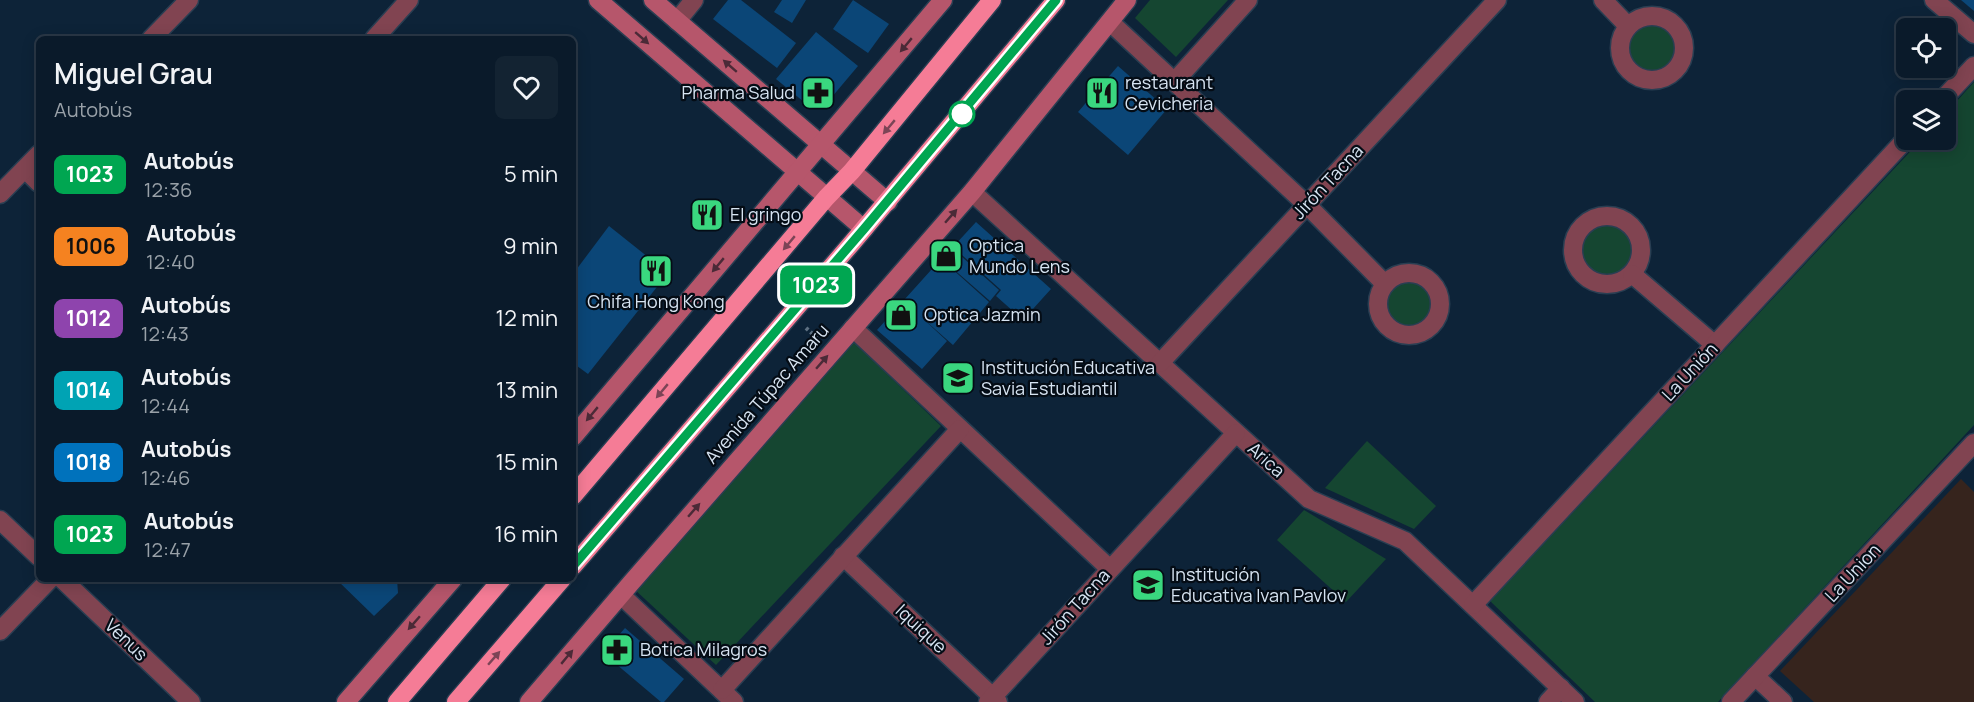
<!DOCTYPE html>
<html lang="es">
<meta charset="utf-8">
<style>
body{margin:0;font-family:Manrope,sans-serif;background:#132332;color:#f1f3f6;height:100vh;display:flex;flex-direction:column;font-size:22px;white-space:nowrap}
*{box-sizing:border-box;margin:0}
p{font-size:20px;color:#99a1a8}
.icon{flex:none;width:33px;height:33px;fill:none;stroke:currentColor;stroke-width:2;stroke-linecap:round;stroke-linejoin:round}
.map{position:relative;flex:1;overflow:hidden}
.side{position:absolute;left:36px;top:36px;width:540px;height:546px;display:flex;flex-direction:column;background:#0a1a2a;border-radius:9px;box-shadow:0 3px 15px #0003,0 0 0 2px #2a3847}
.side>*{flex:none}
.badge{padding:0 12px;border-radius:9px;font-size:21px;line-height:39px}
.tools{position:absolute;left:1896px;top:18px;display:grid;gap:12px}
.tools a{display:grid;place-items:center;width:60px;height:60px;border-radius:9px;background:#0a1a2a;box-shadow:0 3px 15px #0003,0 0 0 2px #2a3847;font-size:30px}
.map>.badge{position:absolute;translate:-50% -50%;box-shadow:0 0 0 3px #fff}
.round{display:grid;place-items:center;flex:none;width:63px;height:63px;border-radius:9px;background:#132332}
.overview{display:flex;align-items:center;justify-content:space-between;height:102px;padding:0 18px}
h1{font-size:28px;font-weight:600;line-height:45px}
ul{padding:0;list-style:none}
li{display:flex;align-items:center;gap:18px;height:72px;padding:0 18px}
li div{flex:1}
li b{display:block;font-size:22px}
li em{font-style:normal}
li .badge{min-width:66px;font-weight:700;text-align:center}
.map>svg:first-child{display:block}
.education{fill:#36241d}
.green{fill:#154631}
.building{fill:#0b4677}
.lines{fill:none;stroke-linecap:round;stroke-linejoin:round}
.street-casing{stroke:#293e52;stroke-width:21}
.secondary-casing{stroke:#293e52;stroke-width:21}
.highway-casing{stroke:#293e52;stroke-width:21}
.path{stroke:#5e7183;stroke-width:4;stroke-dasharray:3 3;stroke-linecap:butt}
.street{stroke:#814451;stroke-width:18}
.secondary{stroke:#b6566b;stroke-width:18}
.highway{stroke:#f57c96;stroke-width:18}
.oneway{fill:#4b2a37}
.oneway2{fill:#7c4456}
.line-casing{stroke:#fff;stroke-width:14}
.line{stroke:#00a651;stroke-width:9}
.stop-dot{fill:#fff;stroke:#00a651;stroke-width:3}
.labels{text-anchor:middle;stroke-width:4.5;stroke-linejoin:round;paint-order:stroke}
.poi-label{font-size:18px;fill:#d7e4f2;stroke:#040c15;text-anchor:start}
.street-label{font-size:18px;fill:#d7e4f2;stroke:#040c15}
</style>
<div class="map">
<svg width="1974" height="702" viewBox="0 0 1974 702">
<rect width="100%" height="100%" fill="#0d2338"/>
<!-- education -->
<path class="education" d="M1961 479 1974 492V702H1814L1780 671Z"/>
<!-- green -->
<g class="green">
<path d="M1150 0H1228L1176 57 1135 18Z"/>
<circle cx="1652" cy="48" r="27"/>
<path d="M1974 82V425L1718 702H1595L1490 601 1921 140H1946V113Z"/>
<circle cx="1608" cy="249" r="28"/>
<circle cx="1408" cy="305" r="24"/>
<path d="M850 338 941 426 716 665 633 588Z"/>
<path d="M1367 441 1436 506 1414 529 1325 488Z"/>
<path d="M1304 510 1386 559 1346 602 1277 540Z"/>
</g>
<!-- building -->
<g class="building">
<path d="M728 0H741L796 43 777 68 713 19Z"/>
<path d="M782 0H806L792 23 774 12Z"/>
<path d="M853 0 889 24 868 53 833 29Z"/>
<path d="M1961 0H1974V11Z"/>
<path d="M816 32 858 66 826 104 804 102 776 79Z"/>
<path d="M1118 66 1167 109 1128 155 1078 112Z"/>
<path d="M976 222 1051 289 1023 320 996 296 1001 290 953 247Z"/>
<path d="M609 226 668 273 588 374 573 363V274Z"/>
<path d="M952 248 999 290 990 301 942 259Z"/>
<path d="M941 259 989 302 953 345 919 315 947 341 922 369 877 330Z"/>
<path d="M336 579H397L398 593 374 616Z"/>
<path d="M625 628 684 679 664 702H661L603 653Z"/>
</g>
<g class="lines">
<!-- street casing -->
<g class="street-casing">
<g id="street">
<path d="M1603 0 1628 26"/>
<path d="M1934 0 1974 34"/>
<circle cx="1652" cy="48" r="32"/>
<path d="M677 21 694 0"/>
<path d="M1110 22 1307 205 1384 283"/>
<path d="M151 39 189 0"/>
<path d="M374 39 409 0"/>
<path d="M1175 81 1248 0"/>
<path d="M1942 100 1974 66"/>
<path d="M25 169 39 183"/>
<path d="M972 192 1309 499 1405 541 1575 702"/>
<path d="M0 194 39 154"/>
<circle cx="1607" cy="250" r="34"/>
<circle cx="1409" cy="304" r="31"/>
<path d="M1632 274 1715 345"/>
<path d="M853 328 1110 569"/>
<path d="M1160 363 1497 0"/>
<path d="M0 520 39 557"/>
<path d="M843 556 998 702"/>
<path d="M62 579 191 702"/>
<path d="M621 595 734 702"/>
<path d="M1473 605 1906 139"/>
<path d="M0 631 50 579"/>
<path d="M1755 676 1783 702"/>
<path d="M722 690 960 429"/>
<path d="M988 702 1236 433"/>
<path d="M1548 702 1561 688"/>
<path d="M1731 702 1974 443"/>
</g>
</g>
<!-- secondary casing -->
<g class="secondary-casing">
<g id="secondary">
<path d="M598 0 864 229"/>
<path d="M653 0 888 202"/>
<path d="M573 437 943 0"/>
<path d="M346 702 453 579"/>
<path d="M529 702 631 583 972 192 1127 0"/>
</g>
</g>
<!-- highway casing -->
<g class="highway-casing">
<g id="highway">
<path d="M573 496 826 198 852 171 992 0"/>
<path d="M573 566 852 243 1056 0"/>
<path d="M397 702 502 579"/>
<path d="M456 702 562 579"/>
</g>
</g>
<!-- path -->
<path class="path" d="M806 328 818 339"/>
<!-- street -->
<use href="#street" class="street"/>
<!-- secondary -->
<use href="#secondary" class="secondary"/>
<!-- highway -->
<use href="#highway" class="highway"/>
</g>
<!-- one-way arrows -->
<defs><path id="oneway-solid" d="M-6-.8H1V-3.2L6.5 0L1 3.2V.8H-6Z" transform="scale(1.5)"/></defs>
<g class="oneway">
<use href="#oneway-solid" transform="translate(642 38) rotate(41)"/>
<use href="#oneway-solid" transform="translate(906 45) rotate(130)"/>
<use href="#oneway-solid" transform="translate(730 66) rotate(-139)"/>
<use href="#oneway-solid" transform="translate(951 216) rotate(-49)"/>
<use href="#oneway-solid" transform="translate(718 265) rotate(130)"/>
<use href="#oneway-solid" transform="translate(822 362) rotate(-49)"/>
<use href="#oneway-solid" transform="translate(592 414) rotate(130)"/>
<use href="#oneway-solid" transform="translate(694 510) rotate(-49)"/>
<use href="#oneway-solid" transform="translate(414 623) rotate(131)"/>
<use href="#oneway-solid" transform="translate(567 657) rotate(-50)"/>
</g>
<g class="oneway2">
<use href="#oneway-solid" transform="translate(889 127) rotate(130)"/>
<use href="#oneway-solid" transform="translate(789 243) rotate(130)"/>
<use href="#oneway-solid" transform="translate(662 391) rotate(130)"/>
<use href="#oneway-solid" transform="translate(494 658) rotate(-49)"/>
</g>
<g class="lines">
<!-- line casing -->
<g class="line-casing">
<path id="line" d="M573 566 864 229 1056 0"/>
</g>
<!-- line -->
<use href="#line" class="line"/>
</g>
<!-- icons -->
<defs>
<g id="pharmacy-square" transform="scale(1.725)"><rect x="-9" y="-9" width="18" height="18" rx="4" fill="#3ad77f" stroke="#040c15"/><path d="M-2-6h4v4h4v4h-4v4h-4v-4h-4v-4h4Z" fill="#111"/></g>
<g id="restaurant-square" transform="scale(1.725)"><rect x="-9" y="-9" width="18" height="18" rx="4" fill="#3ad77f" stroke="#040c15"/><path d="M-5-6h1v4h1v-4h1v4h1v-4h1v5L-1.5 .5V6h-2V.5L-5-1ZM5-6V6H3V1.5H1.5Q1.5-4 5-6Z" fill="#111"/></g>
<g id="shop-square" transform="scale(1.725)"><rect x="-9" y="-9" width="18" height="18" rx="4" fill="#3ad77f" stroke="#040c15"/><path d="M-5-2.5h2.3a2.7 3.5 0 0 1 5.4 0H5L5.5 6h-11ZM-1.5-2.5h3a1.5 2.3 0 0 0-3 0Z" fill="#111"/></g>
<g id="school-square" transform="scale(1.725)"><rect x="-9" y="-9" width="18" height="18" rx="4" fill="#3ad77f" stroke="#040c15"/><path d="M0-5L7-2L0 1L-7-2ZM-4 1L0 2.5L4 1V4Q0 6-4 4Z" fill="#111"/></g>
</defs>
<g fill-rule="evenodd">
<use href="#pharmacy-square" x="818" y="93"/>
<use href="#restaurant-square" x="1102" y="93"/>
<use href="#restaurant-square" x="707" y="215"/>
<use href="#shop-square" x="946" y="256"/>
<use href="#restaurant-square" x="656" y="271"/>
<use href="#shop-square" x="901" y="315"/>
<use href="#school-square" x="958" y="378"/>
<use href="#school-square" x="1148" y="585"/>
<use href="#pharmacy-square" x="617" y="650"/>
</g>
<!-- markers -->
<circle class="stop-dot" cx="962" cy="114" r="12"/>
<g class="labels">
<!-- poi labels -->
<g class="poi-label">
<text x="1125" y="89">restaurant<tspan x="1125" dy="21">Cevicheria</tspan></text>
<text x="795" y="99" text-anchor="end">Pharma Salud</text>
<text x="730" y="221">El gringo</text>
<text x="969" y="252">Optica<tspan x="969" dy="21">Mundo Lens</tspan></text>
<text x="656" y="308" text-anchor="middle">Chifa Hong Kong</text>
<text x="924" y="321">Optica Jazmin</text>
<text x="981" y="374">Institución Educativa<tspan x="981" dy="21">Savia Estudiantil</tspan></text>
<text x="1171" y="581">Institución<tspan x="1171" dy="21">Educativa Ivan Pavlov</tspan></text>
<text x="640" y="656">Botica Milagros</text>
</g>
<!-- street labels -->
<g class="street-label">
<text transform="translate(1328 182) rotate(-47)" y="6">Jirón Tacna</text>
<text transform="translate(1690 372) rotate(-47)" y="6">La Unión</text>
<text transform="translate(767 394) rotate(-49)" y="6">Avenida Túpac Amaru</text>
<text transform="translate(1266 460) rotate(42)" y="6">Arica</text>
<text transform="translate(1853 573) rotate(-47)" y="6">La Union</text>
<text transform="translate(1075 607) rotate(-48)" y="6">Jirón Tacna</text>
<text transform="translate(921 629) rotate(43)" y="6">Iquique</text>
<text transform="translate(126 640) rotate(44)" y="6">Venus</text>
</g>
</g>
</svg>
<div class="tools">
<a><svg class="icon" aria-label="locate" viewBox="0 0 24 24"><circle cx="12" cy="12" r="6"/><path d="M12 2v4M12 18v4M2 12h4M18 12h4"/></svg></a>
<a><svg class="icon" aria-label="layers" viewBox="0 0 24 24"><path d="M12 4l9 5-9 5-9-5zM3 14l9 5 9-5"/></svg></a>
</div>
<b class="badge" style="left:816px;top:285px;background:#00a651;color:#fff">1023</b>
<section class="side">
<div class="overview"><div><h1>Miguel Grau</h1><p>Autobús</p></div><a class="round"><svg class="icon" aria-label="heart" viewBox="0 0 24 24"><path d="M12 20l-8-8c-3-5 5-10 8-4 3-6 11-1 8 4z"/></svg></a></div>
<ul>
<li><span class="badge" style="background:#00a651;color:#fff">1023</span><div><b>Autobús</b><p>12:36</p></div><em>5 min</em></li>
<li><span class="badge" style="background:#f58220;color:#111">1006</span><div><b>Autobús</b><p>12:40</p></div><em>9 min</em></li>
<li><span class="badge" style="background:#8e44ad;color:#fff">1012</span><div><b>Autobús</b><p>12:43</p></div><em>12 min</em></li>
<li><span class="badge" style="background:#00a3b4;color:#fff">1014</span><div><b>Autobús</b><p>12:44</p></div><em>13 min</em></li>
<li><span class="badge" style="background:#0072bc;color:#fff">1018</span><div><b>Autobús</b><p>12:46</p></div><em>15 min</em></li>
<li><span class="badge" style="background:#00a651;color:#fff">1023</span><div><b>Autobús</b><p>12:47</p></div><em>16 min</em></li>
</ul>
</section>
</div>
